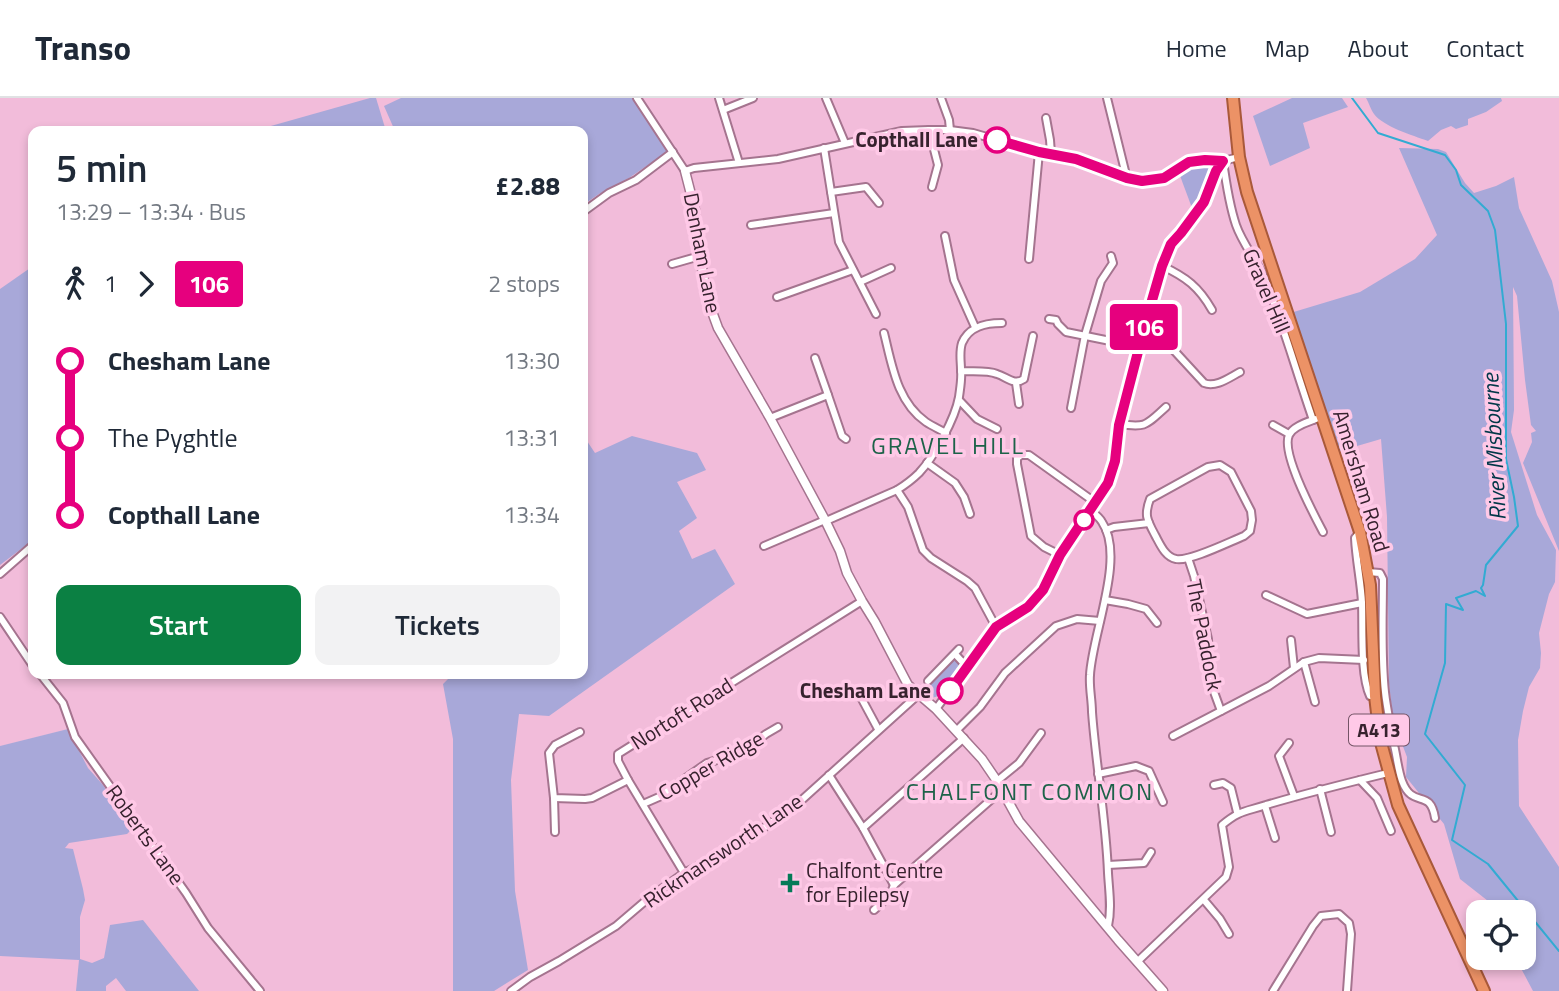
<!DOCTYPE html>
<meta charset="utf-8">
<style>
body{margin:0;font-family:"Titillium Web",sans-serif;background:#f2f2f3;color:#1f2937;height:100vh;display:flex;flex-direction:column;font-size:26px;white-space:nowrap}
*{box-sizing:border-box;margin:0}
p{font-size:23px;color:#747a83}
.icon{flex:none;width:38px;height:38px;fill:none;stroke:currentColor;stroke-width:2;stroke-linecap:round;stroke-linejoin:round}
.map{position:relative;flex:1;overflow:hidden}
.details{position:absolute;left:28px;top:28px;width:560px;height:553px;display:flex;flex-direction:column;background:#fff;border-radius:14px;box-shadow:0 4px 10px #0003}
.details>*{flex:none}
.badge{padding:0 14px;border-radius:5px;font-size:24px;line-height:46px}
.fabs{position:absolute;left:1466px;top:802px;display:grid;gap:14px}
.fabs a{display:grid;place-items:center;width:70px;height:70px;border-radius:14px;background:#fff;box-shadow:0 4px 10px #0003;font-size:35px}
.map>.badge{position:absolute;translate:-50% -50%;box-shadow:0 0 0 4px #fff}
.legs{display:flex;align-items:center;gap:10px;height:77px;padding:0 28px;font-size:23px}
.legs p{margin-inline-start:auto}
.headline{display:flex;align-items:center;justify-content:space-between;height:119px;padding:0 28px}
h1{font-size:38px;font-weight:600;line-height:52px}
.cta{display:flex;gap:14px;margin-top:auto;padding:14px 28px}
.cta a{flex:1;height:80px;border-radius:14px;background:#0b8043;color:#fff;font-size:28px;font-weight:600;line-height:80px;text-align:center}
.cta a+a{background:#f2f2f3;color:#1f2937}
ul{padding:0 28px;list-style:none}
li{display:flex;align-items:center;gap:24px;height:77px;font-size:26px}
li i{display:grid;place-items:center;width:10px;height:100%;margin:0 9px;background:currentColor}
li i::after{content:'';width:18px;height:18px;margin:-9px;border:5px solid;border-radius:50%;background:#fff}
li p{margin-inline-start:auto}
li:first-child i{background:linear-gradient(#0000 50%,currentColor 0)}
li:last-child i{background:linear-gradient(currentColor 50%,#0000 0)}
header{display:flex;align-items:center;gap:42px;box-sizing:border-box;height:98px;padding:0 35px;background:#fff;border-bottom:2px solid #e0e1e3}
header strong{font-size:33px}
nav{display:flex;gap:38px;margin-inline-start:auto;font-size:24px}
.map>svg:first-child{display:block}
.green{fill:#a8a8d9}
.lines{fill:none;stroke-linecap:round;stroke-linejoin:round}
.stream{stroke:#32abd2;stroke-width:2}
.minor-casing{stroke:#a5748f;stroke-width:10}
.tertiary-casing{stroke:#a5748f;stroke-width:11}
.trunk-casing{stroke:#a9593a;stroke-width:14}
.minor{stroke:#fff;stroke-width:6}
.tertiary{stroke:#fff;stroke-width:8}
.trunk{stroke:#ec9266;stroke-width:10}
.line-1-casing{stroke:#fff;stroke-width:16}
.line-1{stroke:#e6007e;stroke-width:10}
.stop-1-dot{fill:#fff;stroke:#e6007e;stroke-width:3.5}
.poi-dot{fill:#047a57;stroke:#ffc9e7;stroke-width:2.5}
.labels{text-anchor:middle;stroke-width:7;stroke-linejoin:round;paint-order:stroke}
.shield{fill:#ffc9e7;stroke:#735466;stroke-width:2}
.shield-label{font-size:19px;font-weight:bold;fill:#37222e}
.stop-label{font-size:21px;font-weight:bold;fill:#37222e;stroke:#ffc9e7;text-anchor:end}
.street-label{font-size:21px;fill:#37222e;stroke:#ffc9e7}
.poi-label{font-size:21px;fill:#37222e;stroke:#ffc9e7;text-anchor:start}
.water-label{font-size:23px;font-style:italic;fill:#013748;stroke:#ffc9e7}
.quarter-label{font-size:24px;letter-spacing:2px;fill:#1e6249;stroke:#ffc9e7}
</style>
<header>
<strong>Transo</strong>
<nav><a>Home</a><a>Map</a><a>About</a><a>Contact</a></nav>
</header>
<div class="map">
<svg width="1559" height="893" viewBox="0 0 1559 893">
<rect width="100%" height="100%" fill="#f2bcda"/>
<!-- green -->
<g class="green">
<path d="M370 0H376L386 33H253Z"/>
<path d="M401 0H633L667 54 629 80 599 96 583 107V33H395L384 8Z"/>
<path d="M1292 0H1342L1348 9 1303 25 1310 50 1270 68 1253 18Z"/>
<path d="M1366 0H1501L1502 3 1486 14 1468 21V27L1456 31 1451 28 1441 32 1428 43C1412 37 1384 29 1374 16 1371 12 1369 5 1366 0Z"/>
<path d="M1399 50 1438 51 1446 54 1465 85 1474 95 1496 88 1514 79 1519 110 1552 183 1559 214V453L1523 365 1532 344 1531 335 1536 333 1531 327 1525 282 1517 198 1513 189 1514 312 1511 334 1537 417 1556 452 1555 484 1549 496 1539 535 1541 555 1540 570 1529 589 1523 613 1518 642 1519 708 1559 769V893H1533L1515 859H1524V814H1498L1497 810 1460 781 1444 726 1406 679 1407 659 1393 622 1389 585 1387 419 1381 341 1333 355 1287 216 1360 194 1415 161 1437 137Z"/>
<path d="M1196 66H1209L1210 71 1198 101 1192 110 1179 75Z"/>
<path d="M33 168V442L0 467V191Z"/>
<path d="M583 337 595 355 632 338 697 355 706 372 677 384 697 420 679 433 692 461 715 451 735 486 549 618 519 616 511 682 515 793 528 872 494 893H453V641L443 586 453 576H583Z"/>
<path d="M951 561C956 561 962 565 962 571 954 582 945 599 930 600L925 597 924 590 934 578Z"/>
<path d="M68 631 88 670 103 687 132 731 127 736 69 745 65 750 73 751 83 791 85 802 80 819V861L92 865 104 860 110 827 143 822 199 893H126L116 880 106 888V893H76L79 862 0 858V648Z"/>
</g>
<g class="lines">
<!-- stream -->
<path class="stream" d="M1352 0 1378 35 1445 57 1456 72 1461 87 1488 113 1495 132 1506 226V361L1514 399 1518 428 1486 467 1483 487 1481 490 1485 498 1476 493 1456 500 1463 512 1446 506 1445 565 1425 636 1465 687 1452 742 1488 766 1559 853"/>
<!-- minor casing -->
<g class="minor-casing">
<g id="minor">
<path d="M637 0 685 73 694 70 778 61 902 33 929 32H950L973 35 1039 54 1076 61 1127 81 1142 83 1164 80 1189 64 1205 62 1223 63"/>
<path d="M719 0 739 65"/>
<path d="M826 0 845 45"/>
<path d="M941 0 949 22 950 32"/>
<path d="M1107 0 1127 81"/>
<path d="M723 12 753 0"/>
<path d="M1046 20 1050 42 1051 56"/>
<path d="M929 32 938 67 932 89"/>
<path d="M824 50 839 144 876 216"/>
<path d="M1223 63C1226 85 1229 106 1236 127 1243 147 1258 164 1266 184 1284 229 1297 276 1313 322"/>
<path d="M831 94 866 89 879 105"/>
<path d="M583 114 609 95 636 82 673 54"/>
<path d="M751 127 834 115"/>
<path d="M945 138 954 182 975 229"/>
<path d="M1029 161 1039 54"/>
<path d="M672 166 700 158"/>
<path d="M1162 168C1186 179 1199 189 1212 212"/>
<path d="M860 184 891 170"/>
<path d="M777 199 853 172"/>
<path d="M1049 221 1056 222 1058 226 1066 234 1140 249"/>
<path d="M1146 223 1156 227 1162 235 1169 247 1204 285C1216 290 1230 279 1240 274"/>
<path d="M884 235C892 267 897 304 926 324 932 328 939 331 946 335"/>
<path d="M961 273C973 274 987 272 997 276 1007 279 1014 288 1024 281L1033 238"/>
<path d="M1016 285 1019 306"/>
<path d="M828 297 842 338 846 341"/>
<path d="M959 302 977 321 997 331"/>
<path d="M1071 310 1085 237 1101 183 1113 165 1111 158"/>
<path d="M770 320 828 297 815 260"/>
<path d="M1316 321C1308 324 1293 328 1289 337 1281 355 1313 415 1323 434"/>
<path d="M1119 326C1147 330 1146 327 1166 309"/>
<path d="M1273 327 1289 336"/>
<path d="M927 365 955 385 964 399 970 416"/>
<path d="M1220 367 1231 374 1251 413 1252 422 1250 433 1244 438C1229 444 1189 464 1176 461 1165 459 1160 446 1155 437 1147 422 1144 417 1150 401L1208 369Z"/>
<path d="M897 392 908 409 923 452 931 460 967 483 975 490 996 529"/>
<path d="M1091 413C1095 416 1100 420 1102 424 1126 459 1092 536 1090 577 1089 589 1092 602 1092 614 1096 668 1106 721 1108 775 1109 793 1112 810 1108 828"/>
<path d="M826 423 897 392C905 387 912 382 919 375 934 359 955 321 959 299 960 291 962 281 961 272 961 263 959 254 962 245 969 228 986 225 1002 225"/>
<path d="M1106 432 1114 429 1149 425"/>
<path d="M1360 434 1355 440C1356 462 1361 484 1362 505 1363 530 1360 577 1370 598H1375"/>
<path d="M764 448 825 422"/>
<path d="M1060 457 1044 449 1031 438 1017 366V360L1021 357H1029L1096 405"/>
<path d="M1188 460 1194 478 1208 541 1210 583 1221 613"/>
<path d="M1368 474 1380 475 1383 481C1383 518 1381 556 1385 594 1387 612 1391 629 1394 647 1397 659 1398 672 1402 683 1413 712 1430 689 1435 720"/>
<path d="M0 476 33 447"/>
<path d="M1266 497 1307 516 1362 505"/>
<path d="M1105 502 1128 506 1146 511 1157 525"/>
<path d="M0 519 33 568"/>
<path d="M1291 542 1294 570"/>
<path d="M955 556 968 570"/>
<path d="M1304 564 1315 604"/>
<path d="M40 576 63 605 75 639 186 795 208 830 260 893"/>
<path d="M928 583 959 551"/>
<path d="M857 592 878 631"/>
<path d="M936 611 996 529 1028 509 1043 492 1060 457 1108 385 1115 364 1119 326 1146 223 1162 168 1171 146 1181 135 1204 104 1215 73 1223 63 1239 59"/>
<path d="M957 632 980 609 1005 575 1056 528 1077 521 1100 523"/>
<path d="M580 634 555 647 549 655 554 700 585 701 592 700 628 682"/>
<path d="M1173 638 1269 588 1304 564 1319 560 1364 562"/>
<path d="M1289 645 1279 658 1294 698"/>
<path d="M1098 676 1136 668 1149 673 1163 704"/>
<path d="M829 677 863 730 894 787"/>
<path d="M1360 682 1377 700 1391 733"/>
<path d="M997 683 1019 665 1041 635"/>
<path d="M1214 687 1223 685 1231 690 1237 714"/>
<path d="M1320 691 1331 734"/>
<path d="M554 700 555 734"/>
<path d="M643 706 659 699 707 665 740 655 766 636 778 629"/>
<path d="M1265 708 1275 740"/>
<path d="M863 730 964 640"/>
<path d="M1108 767 1144 765 1151 754"/>
<path d="M684 775 628 682 618 663V656L862 503"/>
<path d="M1204 802 1220 821 1229 836"/>
<path d="M874 812 890 797 894 787 1002 692"/>
<path d="M1137 864 1226 779 1229 769 1222 727C1240 712 1245 714 1266 707 1307 695 1347 685 1388 675"/>
<path d="M511 893 530 879 559 863 616 828 650 799 684 775 733 751 794 709 919 596"/>
<path d="M1273 893 1313 828 1321 818 1339 816 1349 825 1351 836 1347 893"/>
</g>
</g>
<!-- tertiary casing -->
<g class="tertiary-casing">
<path id="tertiary" d="M685 73 695 112 700 158 707 200 718 230 770 320 825 422 840 453 847 475 862 503 875 524 908 587 936 611 982 661 997 683 1019 723 1118 842 1163 893"/>
</g>
<!-- trunk casing -->
<g class="trunk-casing">
<path id="trunk" d="M1233 0 1239 59 1247 94 1360 434 1370 487 1375 598 1380 641 1398 707 1484 893"/>
</g>
<!-- minor -->
<use href="#minor" class="minor"/>
<!-- tertiary -->
<use href="#tertiary" class="tertiary"/>
<!-- trunk -->
<use href="#trunk" class="trunk"/>
</g>
<g class="lines">
<!-- line-1 casing -->
<g class="line-1-casing">
<path id="line-1" d="M950 593 996 529 1028 509 1043 492 1060 457 1108 385 1115 363 1119 327 1146 223 1162 168 1171 146 1181 135 1204 104 1216 73 1223 63 1205 62 1189 64 1164 80 1142 83 1127 80 1076 61 1039 54 997 42"/>
</g>
<!-- line-1 -->
<use href="#line-1" class="line-1"/>
</g>
<!-- markers -->
<g class="stop-1-dot">
<circle cx="997" cy="42" r="12"/>
<circle cx="1084" cy="422" r="9"/>
<circle cx="950" cy="593" r="12"/>
</g>
<path class="poi-dot" d="M786.5 774.5h7v7h7v7h-7v7h-7v-7h-7v-7h7z"/>
<g class="labels">
<!-- shield labels -->
<rect class="shield" x="1349" y="616.5" width="60" height="31" rx="5"/>
<g class="shield-label">
<text x="1379" y="639">A413</text>
</g>
<!-- stop labels -->
<g class="stop-label">
<text x="978" y="49">Copthall Lane</text>
<text x="931" y="600">Chesham Lane</text>
</g>
<!-- street labels -->
<g class="street-label">
<text transform="translate(702 155) rotate(79)" y="7">Denham Lane</text>
<text transform="translate(1266 193) rotate(67)" y="7">Gravel Hill</text>
<text transform="translate(1361 383) rotate(73)" y="7">Amersham Road</text>
<text transform="translate(1204 537) rotate(79)" y="7">The Paddock</text>
<text transform="translate(682 616) rotate(-32)" y="7">Nortoft Road</text>
<text transform="translate(711 668) rotate(-30)" y="7">Copper Ridge</text>
<text transform="translate(145 737) rotate(54)" y="7">Roberts Lane</text>
<text transform="translate(723 753) rotate(-34)" y="7">Rickmansworth Lane</text>
</g>
<!-- poi labels -->
<g class="poi-label">
<text x="806" y="780">Chalfont Centre<tspan x="806" dy="24">for Epilepsy</tspan></text>
</g>
<!-- water labels -->
<g class="water-label">
<text transform="translate(1494 349) rotate(-93)" y="8">River Misbourne</text>
</g>
<!-- quarter labels -->
<g class="quarter-label">
<text x="948" y="356">GRAVEL HILL</text>
<text x="1030" y="702">CHALFONT COMMON</text>
</g>
</g>
</svg>
<div class="fabs">
<a><svg class="icon" aria-label="locate" viewBox="0 0 24 24"><circle cx="12" cy="12" r="6"/><path d="M12 2v4M12 18v4M2 12h4M18 12h4"/></svg></a>
</div>
<b class="badge" style="left:1144px;top:229px;background:#e6007e;color:#fff">106</b>
<section class="details">
<div class="headline"><div><h1>5 min</h1><p>13:29 – 13:34 · Bus</p></div><b>£2.88</b></div>
<div class="legs"><svg class="icon" aria-label="walk" viewBox="0 0 24 24"><circle cx="13" cy="4" r="2"/><path d="M13 8l-2 6 4 7M11 14l-3 7M7 12l3-4h3l4 4"/></svg>1<svg class="icon" aria-label="forward" viewBox="0 0 24 24"><path d="M9 5l7 7-7 7"/></svg><b class="badge" style="background:#e6007e;color:#fff">106</b><p>2 stops</p></div>
<ul>
<li><i style="color:#e6007e"></i><b>Chesham Lane</b><p>13:30</p></li>
<li><i style="color:#e6007e"></i><span>The Pyghtle</span><p>13:31</p></li>
<li><i style="color:#e6007e"></i><b>Copthall Lane</b><p>13:34</p></li>
</ul>
<div class="cta"><a>Start</a><a>Tickets</a></div>
</section>
</div>
